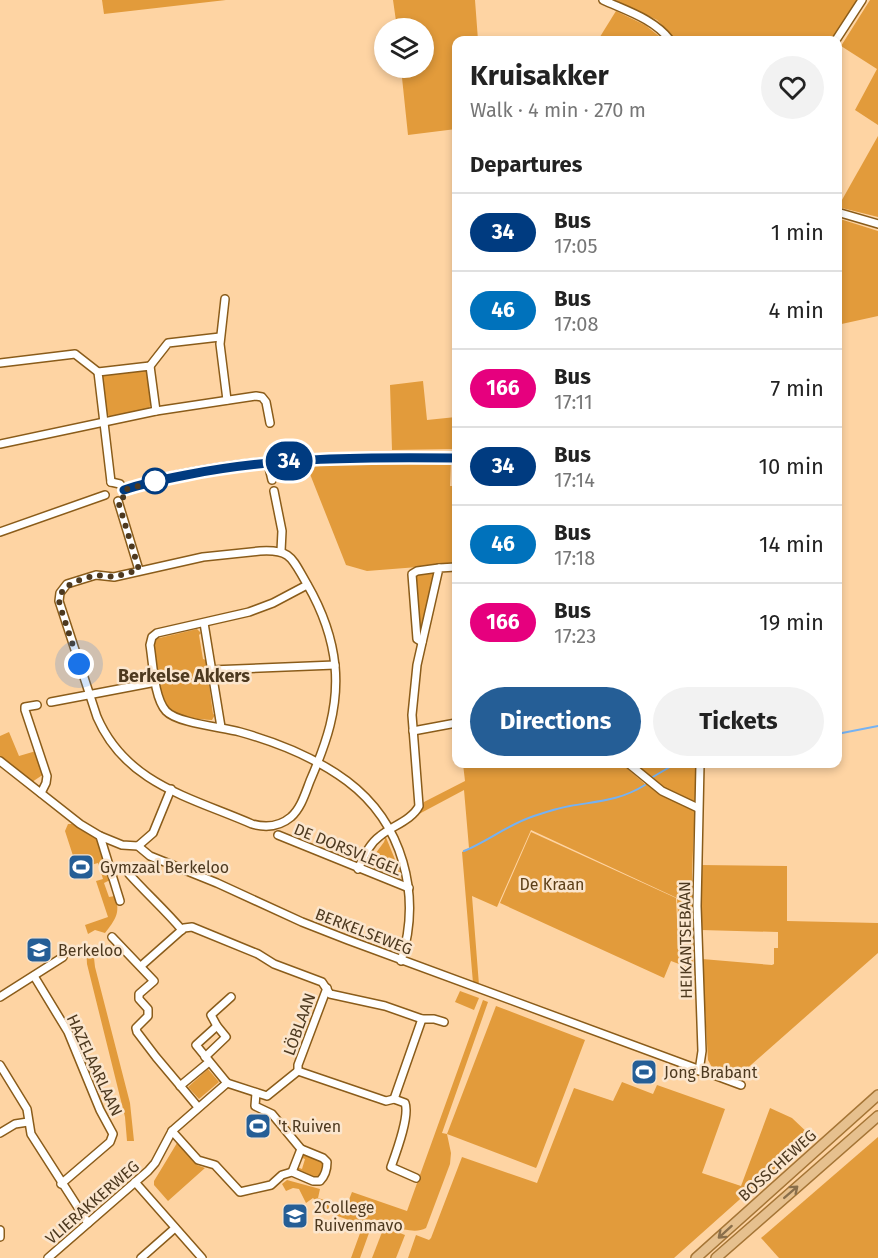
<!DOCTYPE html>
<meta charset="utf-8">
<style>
body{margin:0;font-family:"Fira Sans",sans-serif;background:#f2f2f2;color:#222;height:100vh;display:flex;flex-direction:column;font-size:22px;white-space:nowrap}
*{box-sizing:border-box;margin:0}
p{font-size:20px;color:#767676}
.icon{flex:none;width:33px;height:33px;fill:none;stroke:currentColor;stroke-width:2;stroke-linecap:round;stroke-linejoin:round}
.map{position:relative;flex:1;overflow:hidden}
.drawer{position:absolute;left:452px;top:36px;width:390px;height:732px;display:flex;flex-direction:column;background:#fff;border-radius:12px;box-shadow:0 3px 9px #0003}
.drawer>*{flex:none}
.badge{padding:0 12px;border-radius:20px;font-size:21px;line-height:39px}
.tools{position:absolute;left:374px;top:18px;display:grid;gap:12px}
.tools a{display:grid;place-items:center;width:60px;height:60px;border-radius:50%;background:#fff;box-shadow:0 3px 9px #0003;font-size:30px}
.you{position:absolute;width:30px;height:30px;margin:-15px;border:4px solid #fff;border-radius:50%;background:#1a73e8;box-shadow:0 0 0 9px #1a73e833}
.map>.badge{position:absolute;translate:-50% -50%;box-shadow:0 0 0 3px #fff}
h2{padding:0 18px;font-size:22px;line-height:54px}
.round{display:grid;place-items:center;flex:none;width:63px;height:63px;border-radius:32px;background:#f2f2f2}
.summary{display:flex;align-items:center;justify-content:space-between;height:102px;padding:0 18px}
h1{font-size:28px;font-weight:700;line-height:45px}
.cta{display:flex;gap:12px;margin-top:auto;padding:12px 18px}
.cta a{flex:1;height:69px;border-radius:36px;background:#255e96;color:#fff;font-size:24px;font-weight:700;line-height:69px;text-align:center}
.cta a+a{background:#f2f2f2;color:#222}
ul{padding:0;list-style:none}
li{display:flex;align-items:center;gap:18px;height:78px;padding:0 18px;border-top:2px solid #e0e0e0}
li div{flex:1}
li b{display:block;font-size:22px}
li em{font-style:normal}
li .badge{min-width:66px;font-weight:700;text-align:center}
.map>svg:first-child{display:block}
.green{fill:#e29b3b}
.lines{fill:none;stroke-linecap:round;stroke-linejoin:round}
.stream{stroke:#75b2f3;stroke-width:2}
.minor-casing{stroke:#8a5c1a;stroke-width:10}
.major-casing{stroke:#a57536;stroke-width:12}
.minor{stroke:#fff;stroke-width:7}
.major{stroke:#e6c08e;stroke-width:9}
.oneway{stroke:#8a6f4b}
.line-casing{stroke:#fff;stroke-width:14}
.line{stroke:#003b80;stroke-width:9}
.walk{stroke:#4d391f;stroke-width:6;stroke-dasharray:0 10.8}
.stop-dot{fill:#fff;stroke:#003b80;stroke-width:3}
.labels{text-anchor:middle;stroke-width:5;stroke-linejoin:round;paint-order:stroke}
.street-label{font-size:16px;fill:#4d391f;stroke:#fbe6ce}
.poi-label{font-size:16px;fill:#4d391f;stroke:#fbe6ce;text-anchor:start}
.park-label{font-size:16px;fill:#5c3e16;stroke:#fbe6ce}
.neighbourhood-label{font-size:18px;font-weight:bold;fill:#4d391f;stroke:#fbe6ce}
</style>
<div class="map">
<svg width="878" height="1258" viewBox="0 0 878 1258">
<rect width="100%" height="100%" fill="#fed4a3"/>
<!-- green -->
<g class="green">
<path d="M102 0H226L104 14Z"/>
<path d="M393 0H475L478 40H456V129L408 135 401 68H423V28H397Z"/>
<path d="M615 0H858L833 40H676L657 20Z"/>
<path d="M870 0H878V125L855 110 877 69 841 46Z"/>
<path d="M616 11 645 25 664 40H598Z"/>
<path d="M878 136V217L838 207Z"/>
<path d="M837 218 878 231V316L837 325Z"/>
<path d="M144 369 148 372 152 404 147 410 111 417 106 414 102 376 104 374Z"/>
<path d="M423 381 427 420 456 417V449L392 450 390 385Z"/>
<path d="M451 461 450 486H456V564L367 571 346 565 306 464Z"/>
<path d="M433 572 435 575 420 635 415 576 418 573Z"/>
<path d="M197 629 201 633 199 635 203 659 206 660 213 714 215 715 212 720C200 719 184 719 174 712 158 703 157 662 154 644L155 639Z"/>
<path d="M9 732 19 756 36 751 44 774 32 782 0 757V736Z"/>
<path d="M463 764H571L572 767 622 764 645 784 652 780 634 764H697L692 872 693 973 685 974 679 972 681 967 677 898 531 830 497 907 472 896 479 985 473 983 462 852 469 848 464 790 419 814 424 802 465 781Z"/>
<path d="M68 824H72L98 840 110 880 104 883 109 897 115 896C121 913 115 920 105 933L95 930 88 934 85 925 108 917 96 881 103 879 98 863 87 866 85 862 76 865 65 831Z"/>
<path d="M531 832 676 898 679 964 671 961 664 978 500 903Z"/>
<path d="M385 835 401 874 392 876 363 864 370 861 384 842 385 839 382 838Z"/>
<path d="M700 865 787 866V921L878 923V953L735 1079 714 1071 708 1060 702 959 772 965 774 964V948H778V932L701 930Z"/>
<path d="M86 945 96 947 94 958 95 967 130 1103 134 1141H127L125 1117 87 964Z"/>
<path d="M460 991 479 998 474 1010 455 1002Z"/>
<path d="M483 1000 488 1002 442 1133 447 1134 496 1006 585 1040 537 1166 536 1168 447 1134 451 1153 450 1164 426 1228C412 1236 389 1224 374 1219L360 1258H351L363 1225 326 1212 313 1198 306 1203 299 1189 293 1188 286 1191 282 1184 287 1180 320 1189 318 1198 346 1207 352 1192 407 1211Z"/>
<path d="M208 1069 219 1082 199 1099 188 1087Z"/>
<path d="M622 1082 653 1094 657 1085 725 1109 702 1173 741 1186 770 1108 792 1118 811 1136 674 1258H408L416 1235 429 1240 431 1238 462 1157 537 1183 574 1088 613 1101Z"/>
<path d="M878 1137V1258H779L761 1238Z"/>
<path d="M177 1143 197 1165 205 1168 168 1201 154 1185V1181Z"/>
<path d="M305 1155 323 1161 325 1165 321 1176 317 1179 297 1170V1167L302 1169 305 1159 300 1157Z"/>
<path d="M384 1227 405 1235 396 1258H372Z"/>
</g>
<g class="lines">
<!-- stream -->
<g class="stream">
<path d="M837 734 878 726"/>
<path d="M651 778 675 764"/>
<path d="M464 851C488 841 509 824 534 816 546 812 558 808 570 806 598 801 619 801 645 785"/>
</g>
<!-- minor casing -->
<g class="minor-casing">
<g id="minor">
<path d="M603 0C627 11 654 19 670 40"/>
<path d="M836 40 862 0"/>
<path d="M837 212 878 224"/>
<path d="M225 299 220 344 227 400"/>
<path d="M0 363 75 354 98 372"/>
<path d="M150 366 168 343 220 337"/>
<path d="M0 444 156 411 256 396 262 397 266 402 270 423"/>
<path d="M268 463 272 480"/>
<path d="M111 482 98 372 150 366 156 411"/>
<path d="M111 482 120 484 124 490"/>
<path d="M124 490C222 455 353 456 456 458"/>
<path d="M274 491 282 531 281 551"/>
<path d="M118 501 139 570"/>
<path d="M0 532 105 495"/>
<path d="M260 551C292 549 292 559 307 584 322 610 332 636 335 666 339 708 326 744 310 781 305 794 301 808 291 817 279 827 266 828 252 824 190 797 126 784 97 717L59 601 60 593 67 584 96 575 114 577 203 557Z"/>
<path d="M307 585 273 603 249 612 157 633 152 637 150 645C153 663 154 698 166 711 177 723 221 727 240 732 276 742 316 758 347 781 403 823 422 895 401 961"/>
<path d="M204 623 221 727"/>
<path d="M422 642 417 639 412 574 417 571 439 568"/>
<path d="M211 670 335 665"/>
<path d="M51 702 156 682"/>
<path d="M37 705 25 707V710L47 776 46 783 41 793"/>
<path d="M413 731 456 723"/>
<path d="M0 761 80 824 100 836 122 845 138 846 150 856 217 883 302 922 348 940 741 1085"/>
<path d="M629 764 662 791 698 808"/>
<path d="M278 835 409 888"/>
<path d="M100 836 120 901"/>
<path d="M138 846 153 833 171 789"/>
<path d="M358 869C364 857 369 844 380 836 392 826 412 820 419 806L412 715 417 665 439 568 456 567"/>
<path d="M129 874C146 893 165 910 182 930"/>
<path d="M112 937 154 981 139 994V999L148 1009V1016L136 1028 137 1032 156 1057 198 1107"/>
<path d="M141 966 184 928 192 927 258 954 274 964 322 982 330 994 385 1006 422 1019H434L444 1022"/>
<path d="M34 976 68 1032 100 1110 113 1134 110 1142 61 1184"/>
<path d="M327 988 298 1065V1071L386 1101 394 1099 405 1103C410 1116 396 1153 391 1167L416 1178"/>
<path d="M0 997 63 957"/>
<path d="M217 1026 196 1045 227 1083"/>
<path d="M205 1057 226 1037 217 1026 211 1015 231 997"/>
<path d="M0 1065 27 1109 31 1134 88 1223"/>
<path d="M699 1071 702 1051 697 906 700 764"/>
<path d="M180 1086 209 1062"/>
<path d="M394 1099 422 1019"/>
<path d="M172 1131 198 1160 215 1165 240 1192 271 1185 282 1175 292 1172 313 1181H320C325 1176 327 1169 327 1162L323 1158 301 1149 272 1114 255 1106 256 1093"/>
<path d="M0 1133 15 1124 28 1122"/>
<path d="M292 1172 301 1149"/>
<path d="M135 1182 202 1258"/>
<path d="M0 1230V1237"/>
<path d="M48 1258 148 1171 155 1163 172 1131 227 1083 267 1096 298 1071"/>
<path d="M141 1258 175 1228"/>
</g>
</g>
<!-- major casing -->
<g class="major-casing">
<g id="major">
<path d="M696 1258 878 1095"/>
<path d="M716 1258 878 1116"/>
</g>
</g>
<!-- minor -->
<use href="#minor" class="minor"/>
<!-- major -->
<use href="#major" class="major"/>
</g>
<!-- one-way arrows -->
<defs><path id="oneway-shaft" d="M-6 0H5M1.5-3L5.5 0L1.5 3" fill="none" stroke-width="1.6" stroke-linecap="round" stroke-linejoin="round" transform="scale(1.5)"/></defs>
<g class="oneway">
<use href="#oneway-shaft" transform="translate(791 1192) rotate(-41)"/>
<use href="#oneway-shaft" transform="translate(725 1232) rotate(138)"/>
</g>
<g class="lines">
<!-- line casing -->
<g class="line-casing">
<path id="line" d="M124 490C144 483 165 479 186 475 275 457 366 457 456 458"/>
</g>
<!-- line -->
<use href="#line" class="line"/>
<!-- walk -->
<path class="walk" d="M79 664 61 609 59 601 63 589 74 582 96 575 114 577 139 570 118 501 123 498 124 490 160 480 155 481"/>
</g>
<!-- icons -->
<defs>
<g id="stadium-square" transform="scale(1.35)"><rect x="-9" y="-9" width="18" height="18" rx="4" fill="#255e96" stroke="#fbe6ce"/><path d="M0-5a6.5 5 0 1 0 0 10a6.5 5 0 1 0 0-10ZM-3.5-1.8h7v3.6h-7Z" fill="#fff"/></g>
<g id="school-square" transform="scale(1.35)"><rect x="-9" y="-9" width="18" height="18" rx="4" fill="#255e96" stroke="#fbe6ce"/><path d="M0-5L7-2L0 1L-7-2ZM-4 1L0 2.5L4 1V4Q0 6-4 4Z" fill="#fff"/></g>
</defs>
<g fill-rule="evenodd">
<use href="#stadium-square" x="81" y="867"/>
<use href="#school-square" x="39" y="950"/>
<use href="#stadium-square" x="644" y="1072"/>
<use href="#stadium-square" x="258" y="1126"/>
<use href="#school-square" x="295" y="1216"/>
</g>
<!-- markers -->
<circle class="stop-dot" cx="155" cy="481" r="12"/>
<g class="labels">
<!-- street labels -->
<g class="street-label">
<text transform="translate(348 849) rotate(22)" y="6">DE DORSVLEGEL</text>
<text transform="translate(364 931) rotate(21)" y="6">BERKELSEWEG</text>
<text transform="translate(685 940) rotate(-91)" y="6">HEIKANTSEBAAN</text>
<text transform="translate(299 1024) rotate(-70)" y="6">LÖBLAAN</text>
<text transform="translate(95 1065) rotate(65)" y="6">HAZELAARLAAN</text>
<text transform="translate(777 1165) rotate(-42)" y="6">BOSSCHEWEG</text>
<text transform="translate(92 1202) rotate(-41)" y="6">VLIERAKKERWEG</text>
</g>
<!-- poi labels -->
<g class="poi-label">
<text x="100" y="873">Gymzaal Berkeloo</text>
<text x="58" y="956">Berkeloo</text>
<text x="664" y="1078">Jong Brabant</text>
<text x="278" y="1132">'t Ruiven</text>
<text x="314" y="1213">2College<tspan x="314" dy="18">Ruivenmavo</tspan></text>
</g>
<!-- park labels -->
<g class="park-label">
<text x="552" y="890">De Kraan</text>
</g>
<!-- neighbourhood labels -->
<g class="neighbourhood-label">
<text x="184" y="682">Berkelse Akkers</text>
</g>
</g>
</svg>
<div class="tools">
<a><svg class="icon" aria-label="layers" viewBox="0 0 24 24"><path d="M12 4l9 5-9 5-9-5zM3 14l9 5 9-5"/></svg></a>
</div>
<div class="you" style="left:79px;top:664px"></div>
<b class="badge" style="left:289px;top:461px;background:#003b80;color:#fff">34</b>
<section class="drawer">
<div class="summary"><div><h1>Kruisakker</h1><p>Walk · 4 min · 270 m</p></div><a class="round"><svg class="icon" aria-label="heart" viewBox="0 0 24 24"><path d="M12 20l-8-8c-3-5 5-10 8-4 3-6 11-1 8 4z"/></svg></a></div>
<h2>Departures</h2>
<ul>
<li><span class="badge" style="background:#003b80;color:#fff">34</span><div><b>Bus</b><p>17:05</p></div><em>1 min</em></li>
<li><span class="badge" style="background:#0072bc;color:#fff">46</span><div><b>Bus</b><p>17:08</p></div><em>4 min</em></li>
<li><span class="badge" style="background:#e6007e;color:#fff">166</span><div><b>Bus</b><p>17:11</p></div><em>7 min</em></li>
<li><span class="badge" style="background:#003b80;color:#fff">34</span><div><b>Bus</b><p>17:14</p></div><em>10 min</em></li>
<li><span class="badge" style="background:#0072bc;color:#fff">46</span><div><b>Bus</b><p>17:18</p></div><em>14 min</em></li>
<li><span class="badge" style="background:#e6007e;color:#fff">166</span><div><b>Bus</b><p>17:23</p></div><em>19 min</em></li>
</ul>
<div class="cta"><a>Directions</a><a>Tickets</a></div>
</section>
</div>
